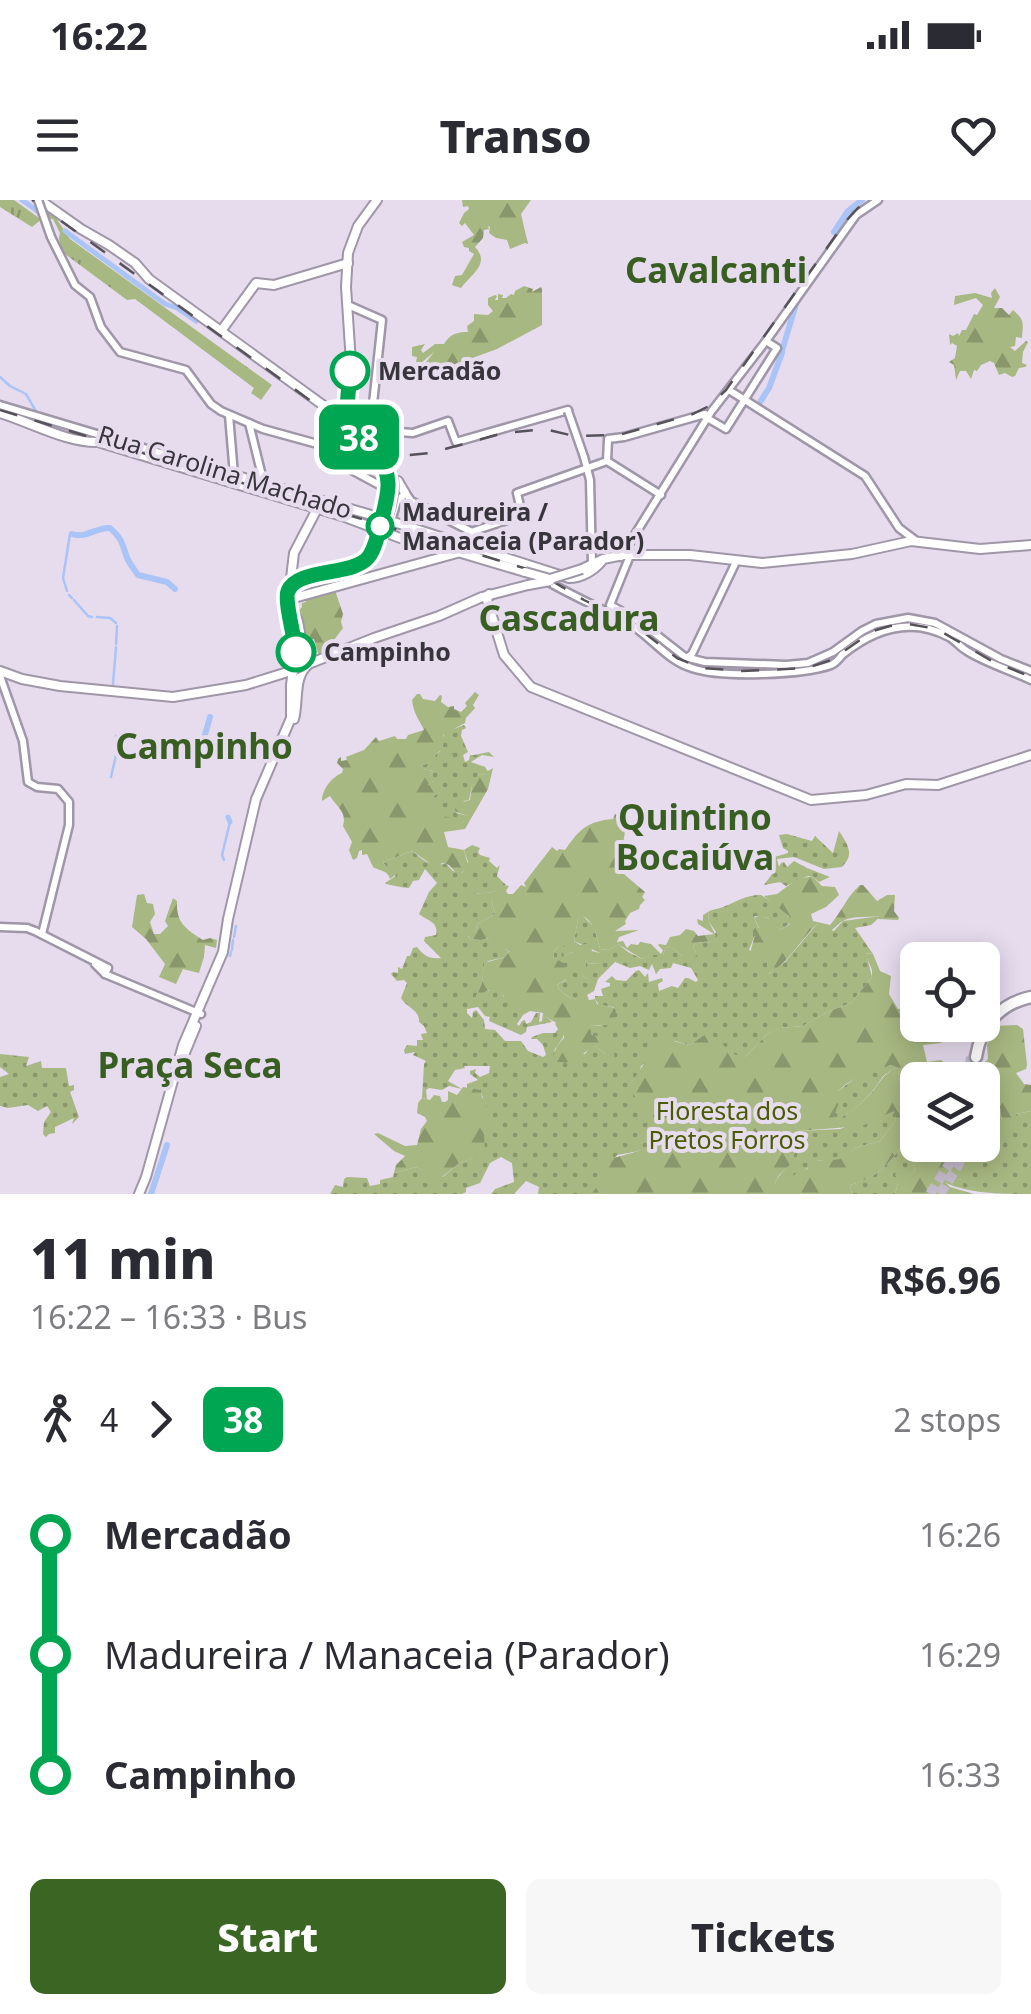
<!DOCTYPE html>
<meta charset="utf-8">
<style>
body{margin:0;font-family:"Noto Sans",sans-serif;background:#f7f7f7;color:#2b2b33;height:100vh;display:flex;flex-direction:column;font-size:38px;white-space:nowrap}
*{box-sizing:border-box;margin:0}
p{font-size:32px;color:#7c7c81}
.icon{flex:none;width:55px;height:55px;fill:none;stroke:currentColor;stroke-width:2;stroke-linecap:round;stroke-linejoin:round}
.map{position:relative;height:994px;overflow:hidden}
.drawer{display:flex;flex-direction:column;background:#fff;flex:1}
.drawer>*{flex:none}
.badge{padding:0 20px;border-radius:15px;font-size:35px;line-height:65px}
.controls{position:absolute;left:900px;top:742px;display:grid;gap:20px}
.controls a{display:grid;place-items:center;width:100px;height:100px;border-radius:15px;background:#fff;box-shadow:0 5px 25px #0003;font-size:50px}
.map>.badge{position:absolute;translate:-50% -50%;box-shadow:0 0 0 5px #fff}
.legs{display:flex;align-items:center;gap:15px;height:110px;padding:0 30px;font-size:32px}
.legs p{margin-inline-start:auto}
.head{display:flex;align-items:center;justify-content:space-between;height:170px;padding:0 30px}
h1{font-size:55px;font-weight:800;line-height:75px}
.cta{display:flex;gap:20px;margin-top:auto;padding:20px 30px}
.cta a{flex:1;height:115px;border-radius:15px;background:#3b6522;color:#fff;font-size:40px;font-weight:800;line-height:115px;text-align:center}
.cta a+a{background:#f7f7f7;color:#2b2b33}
ul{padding:0 30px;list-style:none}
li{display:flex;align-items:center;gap:35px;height:120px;font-size:38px}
li i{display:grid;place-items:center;width:15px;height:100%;margin:0 12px;background:currentColor}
li i::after{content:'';width:25px;height:25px;margin:-12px;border:8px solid;border-radius:50%;background:#fff}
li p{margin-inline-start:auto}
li:first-child i{background:linear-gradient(#0000 50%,currentColor 0)}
li:last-child i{background:linear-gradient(currentColor 50%,#0000 0)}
.status{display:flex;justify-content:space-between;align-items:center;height:70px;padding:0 50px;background:#fff;direction:ltr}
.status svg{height:28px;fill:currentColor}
header{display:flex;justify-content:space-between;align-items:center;height:130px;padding:0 30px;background:#fff;font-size:45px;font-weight:800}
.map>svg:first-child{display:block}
.grass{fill:url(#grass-dots)}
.forest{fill:url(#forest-firs);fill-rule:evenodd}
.park{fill:url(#park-tufts)}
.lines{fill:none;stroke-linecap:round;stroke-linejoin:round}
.stream{stroke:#abc4f8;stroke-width:2.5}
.canal{stroke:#abc4f8;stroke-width:5}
.river{stroke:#abc4f8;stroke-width:6}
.highway-tunnel{stroke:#c3baca;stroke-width:10;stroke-dasharray:10 5;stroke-linecap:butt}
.secondary-casing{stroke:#9f96a7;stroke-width:11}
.primary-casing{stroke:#9f96a7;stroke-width:12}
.highway-casing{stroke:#9f96a7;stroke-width:15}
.secondary{stroke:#fff;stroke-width:6}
.primary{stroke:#fff;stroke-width:8}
.highway{stroke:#fff;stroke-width:10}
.rail{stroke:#56525a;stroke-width:2.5;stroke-dasharray:18 18;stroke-linecap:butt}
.secondary-bridge-casing{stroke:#9f96a7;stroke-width:11;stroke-linecap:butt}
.primary-bridge-casing{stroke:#9f96a7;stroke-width:12;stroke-linecap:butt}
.secondary-bridge{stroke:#fff;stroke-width:6}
.primary-bridge{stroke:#fff;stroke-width:8}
.line-1-casing{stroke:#fff;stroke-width:22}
.line-1{stroke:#00a651;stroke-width:15}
.stop-1-dot{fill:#fff;stroke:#00a651;stroke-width:5}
.labels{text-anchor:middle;stroke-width:8;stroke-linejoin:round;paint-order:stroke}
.stop-label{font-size:25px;font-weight:bold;fill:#37343b;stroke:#e6dcee;text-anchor:start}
.street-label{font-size:25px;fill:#37343b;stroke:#e6dcee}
.park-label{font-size:25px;fill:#4b5c00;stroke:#e6dcee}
.district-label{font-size:35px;font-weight:bold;fill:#385e21;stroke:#e6dcee}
</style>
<div class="status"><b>16:22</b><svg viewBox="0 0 49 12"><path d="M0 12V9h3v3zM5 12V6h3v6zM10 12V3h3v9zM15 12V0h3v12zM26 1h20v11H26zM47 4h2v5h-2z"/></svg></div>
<header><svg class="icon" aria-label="menu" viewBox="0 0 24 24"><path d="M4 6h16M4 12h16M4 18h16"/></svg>Transo<svg class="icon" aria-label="heart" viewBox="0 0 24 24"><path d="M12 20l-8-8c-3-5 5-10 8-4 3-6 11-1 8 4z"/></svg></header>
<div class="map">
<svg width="1031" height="994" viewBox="0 0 1031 994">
<defs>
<pattern id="grass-dots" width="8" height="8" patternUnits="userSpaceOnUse" patternTransform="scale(2.5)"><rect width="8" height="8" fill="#a8b882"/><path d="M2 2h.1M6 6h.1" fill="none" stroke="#8a966c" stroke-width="1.8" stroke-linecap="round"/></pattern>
<pattern id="forest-firs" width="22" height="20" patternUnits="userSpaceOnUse" patternTransform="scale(2.5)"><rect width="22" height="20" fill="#a8b882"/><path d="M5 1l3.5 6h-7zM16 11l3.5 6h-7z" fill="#8a966c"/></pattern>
<pattern id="park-tufts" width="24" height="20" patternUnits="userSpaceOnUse" patternTransform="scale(2.5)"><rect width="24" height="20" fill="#a8b882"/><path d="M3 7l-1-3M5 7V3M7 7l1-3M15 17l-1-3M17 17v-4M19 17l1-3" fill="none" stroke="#8a966c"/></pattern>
</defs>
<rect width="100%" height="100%" fill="#e6dcee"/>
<!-- grass -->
<g class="grass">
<path d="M464 525 466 528 462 530 461 536 468 552 463 555 465 562 469 560 470 555C473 556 487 552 489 552L494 557 482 555 471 562 485 567 489 573 487 575 480 574 474 581 476 583 472 585 469 600 464 601 456 613 469 616 462 623 443 616 433 596 439 593 427 586V584L434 581 430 576 433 571 421 569V566L435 560V555L442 550 444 555 442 547 444 533Z"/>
<path d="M839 631C848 645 855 654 842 667L824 669 794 657 777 659 779 667 781 663 784 662 787 667 794 661 807 668 830 677 819 682 812 676H808L786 686 780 682 764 685 772 674 773 662 776 660 762 661C771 658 779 656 788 653V651L783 648 779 635 787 634 812 641 815 636 833 653Z"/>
<path d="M472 645 480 648 478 652 480 655 490 658 489 661 497 668 500 665 497 676 506 685 493 692 472 694 491 699 495 714 477 724 476 730 468 736 470 739 481 740 489 738 500 748 509 750 505 757 488 761 484 766 482 783 475 799C502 775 503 805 523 815L517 824 519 826 522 821 525 820 526 824 531 822 536 813H540L539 822 542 821 543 813 552 822 527 827 526 832 521 835 489 821 490 817 485 816 478 807 467 809V813L472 818 473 812 476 810 484 820 485 829 495 830 505 841H521L528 851 543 857 546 855 543 845 537 839H531L532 837 543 833H555L558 829 555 824 557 822C572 833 560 840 554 851L585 854 589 848 595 846 607 855 589 830V826H601L614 807 599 805 595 799V796H603L601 789 610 786V783L605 782 612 776 616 780 626 781 636 771 639 770 645 777 648 773 649 782 662 778 663 781 658 784 659 791 672 786 678 788 685 778H688L696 782 698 780 691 768 673 763 671 768 660 769 656 774 652 764 649 770 640 766 630 768 615 762 598 779 594 791 587 795 589 800 584 802C573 799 562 796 557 785L566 780 554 758 553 752 559 746H565L563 757 571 752 573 754C577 770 572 770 588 779L593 767H586V763L601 764 600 753 574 741 578 719 582 715 594 727 600 749 609 750 618 744 628 752 642 759 652 755H663L665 749 670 746 682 756 697 755 693 746 696 743 711 741 716 732 709 722 708 712C712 709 718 709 723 707 737 702 744 695 761 695 772 702 787 709 792 722L780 730 768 718 755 716 754 718 759 729 752 727 755 735 749 750 767 760 769 774 785 762 817 724 834 731 843 721 881 716 871 725 855 728 873 754 866 753 872 777 851 803 827 812 803 826 780 828 767 834 745 857H738L704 835 690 845 675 841 641 866 639 875 630 883 656 915 660 938C651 951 632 952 617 955L601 975 600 985 591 994H538L539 987 526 981 514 994H491L495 989 514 982 512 963 501 957 490 963 480 983 466 988V992L462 994H330L335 985 343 987 344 979 347 977 367 978 370 986 380 984V980L393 977 394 973 416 967 427 973 443 977 458 964 484 953V934L487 931 483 908 486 906 480 890 467 888V884L478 880 470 874V871L476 869 475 873 480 877 489 873 490 866H464L465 868 455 870 448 881 462 889 449 886 442 890 429 888 426 890 427 899 422 898 424 864 426 861 413 855 415 852 405 854 404 850 407 845 417 846V840H423L421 834 427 833 424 826 419 822C420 809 406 808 401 798L407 783 404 780 397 781 391 774 393 772 398 773V767L402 769 407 756H410L413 748 417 747C424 756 429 759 441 758L424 741 425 737 436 735C439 721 427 721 419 714L429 692 437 683 425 669 419 680 413 681 409 688C405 688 388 685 385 683L396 676 387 668 383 662 412 651C427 663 428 665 446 664L453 671 462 673 468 662 464 650Z"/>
<path d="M0 854 29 857 26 866 41 861 42 868H66L69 886 74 885V890L70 892 79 917 72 924 74 918 55 927V933L49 934 46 937 43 934 44 922 51 912 47 906 38 911 28 905 8 908 0 906V877L9 874 0 867Z"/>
<path d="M891 865 899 866C878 877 883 879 870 894 859 906 844 917 830 924L838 906V891L862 873Z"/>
<path d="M997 907 1000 908 1002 921 1012 936 1016 914 1031 911V994C1003 994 970 994 946 983L948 977 962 980 970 975 969 971 946 957 940 959C954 947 964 945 982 945L983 909V910Z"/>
<path d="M894 910 896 920 880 941 854 948 850 954 840 961 819 960 778 988 775 983C780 971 790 968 794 955 796 946 793 940 797 931L840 929Z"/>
<path d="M902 944 910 952 915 971 898 983 895 994H852L850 985C873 979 891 965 902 944Z"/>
</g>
<!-- forest -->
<g class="forest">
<path d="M462 0H531L521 14 528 44 525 43 510 49 507 40 496 38 489 33 490 27 488 26 489 29 484 30 483 38 475 47C491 64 471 74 461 88L452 85 455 76 462 75 474 54 469 51V48L464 47 462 42 474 35 465 23 462 26 459 23 464 13 469 9 468 6 463 7Z"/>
<path d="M524 86 533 89 532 92 541 87 542 89V125L497 149 448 167 436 180 424 170 423 166 434 152 421 163 416 162 417 157 412 156V147L425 144 421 150 423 153 435 144H444C450 134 457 132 468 132L467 126 474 121V114L488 115 493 111 488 105V98L495 95 497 96 495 100H498V94L503 95 502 98H506L511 94 514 95 515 91Z"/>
<path d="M995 88 1000 97 994 108H1002L1009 115 1013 110C1025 121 1023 122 1022 138L1016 137 1015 146 1010 147 1015 151 1026 141 1028 142 1023 152 1022 163 1027 165 1025 167 1019 168 1015 176 1012 177 1005 173 999 175 994 163 990 161 981 165 977 171 974 170 971 179 966 171H960L956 180 954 165 949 162 955 158 957 146 952 143 950 145 949 134 953 136 958 133 959 136 962 130H966L974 114 977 115 983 105 976 98 954 105 955 96 975 93 992 98 991 93Z"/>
<path d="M334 387 343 414 341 422 343 428 334 440 336 450 319 457 314 439 305 442 296 413 302 407V403L306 402 304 395Z"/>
<path d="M475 492 479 495 473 505 475 508 466 518 465 523 443 535 444 539 442 547 453 548 455 552 448 557 440 551 435 555 436 560 421 566 422 569 433 571 430 576 435 580 427 585H431L439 593 433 596 443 610V616L458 619 462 623 468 616 456 612 455 609 460 603 470 600 472 585 475 583 470 580 481 574 487 575 488 571 493 568 488 589 465 629 444 632 448 647 464 650 468 665 459 676 449 665 442 663 433 670 431 664 412 651 383 662 387 668H394L398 673 390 679C388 670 379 671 373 667L367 654 362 655V650L359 651 357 658 353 660 349 650 352 642 343 626C347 611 337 608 330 596L322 601C322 589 332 577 342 573L343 569 337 563 338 559 341 557V561L347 560 346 557 364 550 376 537 379 541 395 536 397 539H406L408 535 424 530C419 519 414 515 412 500L417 494H420L423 499 435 501 440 495 442 496 441 502 448 507 454 506V509L461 512 467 506 465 503Z"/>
<path d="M615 614 627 620 619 668 625 675 645 692 642 697 645 700 640 705 639 709 630 713 625 721 626 724 615 731 639 730 619 737 617 742 623 741 627 748 631 744 638 745 640 742 651 744 661 754 663 750 658 745 659 744 666 745 670 737 680 735 686 729 694 731 698 736 714 734 698 724 697 719 703 721V715L708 712 709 722 716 736 711 741 696 743 693 746 697 755 693 759 682 756 670 746 665 749 663 755H653L642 759 618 744 609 750 600 749C597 736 594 721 582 716L578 719 574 741 580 745 590 743 592 751 600 753 606 760 601 764 586 763V767H596V771L588 779 575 772 573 754 571 752 563 757 561 755 565 746H559L553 752 554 758 567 765 561 771 566 772 568 778 557 785C564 800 581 802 595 799L597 804C614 808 622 805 610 825L589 826 592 835 602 837 613 851 615 857 607 855 595 846C580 852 578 867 555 861L553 856 557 846 564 838C565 821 551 824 543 813L530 811 523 815 513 810 504 799V796C487 785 488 791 474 801L482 783 484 763 505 757 509 751 506 749 495 750 489 738 481 740 470 739 468 735 476 730 477 724 495 714 491 699 478 700 471 696 472 694 493 692 504 685 509 686 506 691 508 694H513L521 685 526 687 524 683 552 647 557 651 559 649 565 650C579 630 587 621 613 619Z"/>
<path d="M812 676 822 686 835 687 839 695 826 707 811 714 813 721 830 725C841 713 847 696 860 685H863L877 701 887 695H895L894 711 899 718 898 720 878 719 879 716C867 718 851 715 841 722 837 725 834 729 829 732L817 724C801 739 787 765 768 774L767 760 755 758 750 753 755 735 750 729 752 727 759 728 754 718 759 716 771 719 780 730 790 724 789 716 764 696 777 694 796 680Z"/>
<path d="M144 694 147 703 153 704 155 714 150 722 154 734H160L168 726 165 721 173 698 177 701C176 722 185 729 203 740L210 738 217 740 216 748 205 745 204 757 199 773 183 769 176 784 159 777 165 764 146 739 132 727 137 695Z"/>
<path d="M865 753 873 754 880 771 891 776 889 794 898 809H903L906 815 913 817 917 816 918 825H931L932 834 944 839 941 843 923 845 927 862 941 860 949 867 950 872 942 880H934L931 871H923V879L918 880 916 898H911V891L909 888 906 889V901L903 911 909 917 907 920 913 921 910 931 902 937 909 938 917 925 918 945H926V958C939 962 952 953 965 960L970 968 972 982 966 984 962 980 948 977 946 983 950 987 974 994H895L898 983 895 974 902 971 909 975 915 971 910 952 902 945C890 965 874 979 850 985L852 994H591C601 984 602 978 598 963 617 955 647 953 660 938L656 916 645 911 629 888 630 883C643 872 650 840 673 841 679 842 684 844 690 845L704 835 711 834 733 854 745 857 767 834 779 828 803 826 827 812 851 803 872 777V770ZM891 865 897 867C884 874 881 880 873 891 862 904 845 916 831 923L838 906V891C854 876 870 872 891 865ZM894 911 896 920 880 941 854 948C843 965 829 958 812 961L807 969 798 972 778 987 775 983 779 975 794 961V937L798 931 862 926Z"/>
<path d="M1017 825 1023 829 1027 865 1026 869 1016 873 1024 884 1031 885V911L1016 914 1019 922 1014 929 1012 942H1006L996 932 1002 921 1000 908 983 910 982 880H968L970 878 962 869 982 865 988 859 987 845 994 826Z"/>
<path d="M463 887 481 890 482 898 489 900 490 904 484 908 489 912 492 918 489 923 491 930 484 934 485 953 458 964 441 978 433 977 416 967 394 973 396 965 405 956 394 951 374 934 378 933 405 946 417 945 421 929 427 921 425 917 417 913 418 903 422 898 430 900 434 895 440 896 442 902H445L448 900V891L457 895Z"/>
</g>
<!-- park -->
<path class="park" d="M0 0H14L39 18 42 15 41 11 45 10 56 18 70 39 272 185 261 200 251 193 254 188 135 99 127 100 61 51 59 38 60 33 53 19 43 18 32 27 0 7Z"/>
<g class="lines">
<!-- stream -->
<g class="stream">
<path d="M0 177 10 186 26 194 37 213"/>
<path d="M67 391 63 378 70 334"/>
<path d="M69 395 72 398"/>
<path d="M74 400 88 416 92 417"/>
<path d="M97 417 110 418 116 423"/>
<path d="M116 444 117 426"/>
<path d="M113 484 116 447"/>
<path d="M116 536 117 540"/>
<path d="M111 577 117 551"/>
<path d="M224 660 222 655 230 622"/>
<path d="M234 737 236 726"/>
<path d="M232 750 233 740"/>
<path d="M230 756 231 752"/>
</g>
<!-- canal -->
<g class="canal">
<path d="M22 0 40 13"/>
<path d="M65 31 165 104 177 108 196 121"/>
<path d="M228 617 230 622"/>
</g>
<!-- river -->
<g class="river">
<path d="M834 32 848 11 862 0"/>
<path d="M782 151 796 104"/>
<path d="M757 207 769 188 782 153"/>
<path d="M72 334C86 339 96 327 110 328 121 338 122 342 126 355 128 362 134 369 138 375L167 382 175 389"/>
<path d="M203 542 210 517"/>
<path d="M151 994 167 945"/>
</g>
<!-- highway-tunnel -->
<g class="highway-tunnel">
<path d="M968 880 971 857"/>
<path d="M930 994 950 963 958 945"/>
<path d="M940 994 958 966 965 945"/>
</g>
<!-- secondary casing -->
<g class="secondary-casing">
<g id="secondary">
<path d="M51 37 75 85 90 97 101 127 120 152 186 170 211 204 221 211 263 229 343 251"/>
<path d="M348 105 382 120 369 241"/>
<path d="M729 190 865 276 899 328 915 340"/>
<path d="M0 205 234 275"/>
<path d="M229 215 234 275"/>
<path d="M702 215 726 229 777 148 766 141"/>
<path d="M249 223 264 284"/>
<path d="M356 229 413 233 448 221 456 242 568 210"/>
<path d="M584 257 590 280 592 364"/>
<path d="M607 261 608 239 624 237 705 214"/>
<path d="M607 261 661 295"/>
<path d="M346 267 383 287H394"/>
<path d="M405 292 411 301 470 331 479 349"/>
<path d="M378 317 386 288"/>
<path d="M389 320 392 318 397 301 405 294"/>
<path d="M471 332 522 315 517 293 607 261"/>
<path d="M621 357 711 212 766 141 856 15 878 0"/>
<path d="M629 358 610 405 639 421 685 457 705 462 786 465 808 463 833 452 862 431 876 424 908 418 935 423 1001 459 1031 471"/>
<path d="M545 380C572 396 601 408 628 423 651 436 666 460 692 468 721 478 803 475 831 465 836 463 839 459 842 455"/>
<path d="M842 455C874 429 910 416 949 437 956 441 960 447 967 451 986 463 1010 470 1031 480"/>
<path d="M688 457 692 454 735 364 734 361"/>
<path d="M0 476 23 541 28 582 37 587 58 589 69 602V625L42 734"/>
<path d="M0 727 27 728 35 731 108 768 105 774"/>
<path d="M95 764 105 774 201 814"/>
</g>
</g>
<!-- primary casing -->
<g class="primary-casing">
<g id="primary">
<path d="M40 0 81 29 109 45 135 63 149 79 356 229 379 252"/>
<path d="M221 131 256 83 274 85 348 63"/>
<path d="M0 213C30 222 67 243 98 242L342 316 408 341 451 350 525 372"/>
<path d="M351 223 348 217 351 163 346 87 348 53 358 26 377 0"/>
<path d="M234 275 378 317 569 378C581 378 593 371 601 362"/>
<path d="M398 281 405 293"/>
<path d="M582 369 603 359 623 355H690L762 363 852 354 911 341 980 349 1031 345"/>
<path d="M489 394 487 400 504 455 531 487 811 600 866 595 906 584 938 585 1031 555"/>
<path d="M285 403 294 398 457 353"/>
<path d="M306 465 374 438 439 416 482 397 528 385"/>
<path d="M302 466 304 461C301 449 301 434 298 422 296 414 288 408 288 400 287 365 367 384 377 347"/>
<path d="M0 471 22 479 60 486 173 497 246 485 294 470"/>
<path d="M294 519C299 501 293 476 309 464"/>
<path d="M184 855 196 826"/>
<path d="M139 994 146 977 183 845 223 752 228 719 256 599 291 518V485L294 461 285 399 291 378 294 353 317 309"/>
</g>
</g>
<!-- highway casing -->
<g class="highway-casing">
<path id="highway" d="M976 857C981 826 999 804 1031 797"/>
</g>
<!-- secondary -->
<use href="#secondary" class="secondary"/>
<!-- primary -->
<use href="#primary" class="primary"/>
<!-- highway -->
<use href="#highway" class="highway"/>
<!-- rail -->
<g class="rail">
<path d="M32 0 311 201 344 243 362 257 381 258 430 253 504 233 535 230H549L574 236 619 235 693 214 709 206 726 190 846 21 858 8 870 0"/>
<path d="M0 210 537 372 584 400 633 424 677 458 702 468 742 471 807 468 831 460 873 431 890 426 908 424 937 429 990 460 1031 477"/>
</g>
<!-- secondary-bridge casing -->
<g class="secondary-bridge-casing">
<g id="secondary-bridge">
<path d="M38 0 51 37"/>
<path d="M568 211 584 257"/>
</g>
</g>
<!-- primary-bridge casing -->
<g class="primary-bridge-casing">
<g id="primary-bridge">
<path d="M377 347C388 314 407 280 379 252"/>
<path d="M525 372 550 379 582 369"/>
<path d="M528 385 550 381"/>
<path d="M295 469 301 466"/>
</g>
</g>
<!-- secondary-bridge -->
<use href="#secondary-bridge" class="secondary-bridge"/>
<!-- primary-bridge -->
<use href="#primary-bridge" class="primary-bridge"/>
</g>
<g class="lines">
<!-- line-1 casing -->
<g class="line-1-casing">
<path id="line-1" d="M296 452C295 439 284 400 288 391 298 367 357 377 370 355 375 347 378 335 380 326 387 297 396 277 375 252 367 242 355 235 347 225L346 219 350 171"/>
</g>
<!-- line-1 -->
<use href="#line-1" class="line-1"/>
</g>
<!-- markers -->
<g class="stop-1-dot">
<circle cx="350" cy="171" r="18"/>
<circle cx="380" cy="326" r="12"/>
<circle cx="296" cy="452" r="18"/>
</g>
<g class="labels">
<!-- stop labels -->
<g class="stop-label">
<text x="378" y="180">Mercadão</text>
<text x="402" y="321">Madureira /<tspan x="402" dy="29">Manaceia (Parador)</tspan></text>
<text x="324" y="461">Campinho</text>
</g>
<!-- street labels -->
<g class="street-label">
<text transform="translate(225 272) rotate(17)" y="9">Rua Carolina Machado</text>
</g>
<!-- park labels -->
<g class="park-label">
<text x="727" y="920">Floresta dos<tspan x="727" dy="29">Pretos Forros</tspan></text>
</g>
<!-- district labels -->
<g class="district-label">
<text x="716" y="83">Cavalcanti</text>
<text x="569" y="431">Cascadura</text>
<text x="204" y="559">Campinho</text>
<text x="695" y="630">Quintino<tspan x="695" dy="40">Bocaiúva</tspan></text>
<text x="190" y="878">Praça Seca</text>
</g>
</g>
</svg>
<div class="controls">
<a><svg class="icon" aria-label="locate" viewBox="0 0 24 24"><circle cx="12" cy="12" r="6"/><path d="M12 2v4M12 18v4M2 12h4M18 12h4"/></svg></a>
<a><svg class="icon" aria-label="layers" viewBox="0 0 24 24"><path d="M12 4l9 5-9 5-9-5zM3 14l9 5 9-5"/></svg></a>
</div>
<b class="badge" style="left:359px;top:237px;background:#00a651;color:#fff">38</b>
</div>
<section class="drawer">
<div class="head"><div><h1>11 min</h1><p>16:22 – 16:33 · Bus</p></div><b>R$6.96</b></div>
<div class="legs"><svg class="icon" aria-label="walk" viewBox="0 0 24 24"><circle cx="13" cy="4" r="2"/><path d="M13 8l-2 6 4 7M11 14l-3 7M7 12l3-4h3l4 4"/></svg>4<svg class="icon" aria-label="forward" viewBox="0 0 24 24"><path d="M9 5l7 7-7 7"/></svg><b class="badge" style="background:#00a651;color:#fff">38</b><p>2 stops</p></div>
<ul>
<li><i style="color:#00a651"></i><b>Mercadão</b><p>16:26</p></li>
<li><i style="color:#00a651"></i><span>Madureira / Manaceia (Parador)</span><p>16:29</p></li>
<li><i style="color:#00a651"></i><b>Campinho</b><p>16:33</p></li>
</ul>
<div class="cta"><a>Start</a><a>Tickets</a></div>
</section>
